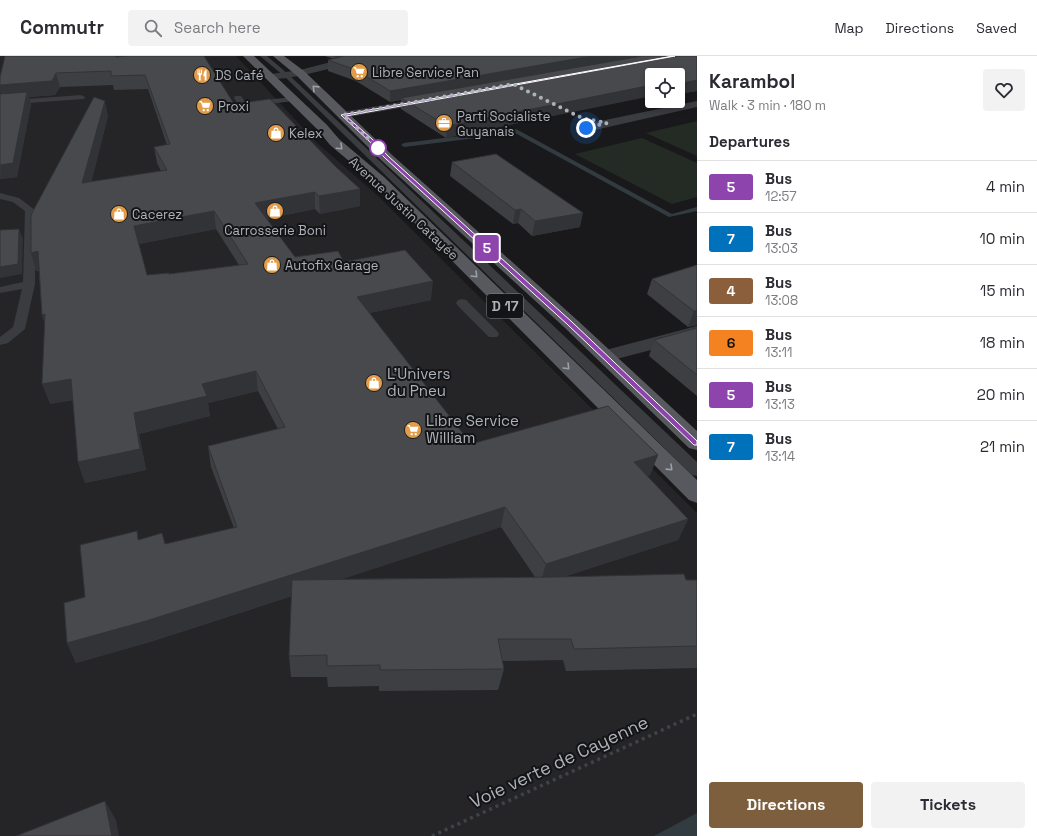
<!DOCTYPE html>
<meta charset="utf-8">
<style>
body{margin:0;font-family:"Space Grotesk",sans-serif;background:#f2f2f3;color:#2b2b33;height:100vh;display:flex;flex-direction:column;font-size:15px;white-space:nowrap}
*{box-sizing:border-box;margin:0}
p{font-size:13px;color:#7c7c81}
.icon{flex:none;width:22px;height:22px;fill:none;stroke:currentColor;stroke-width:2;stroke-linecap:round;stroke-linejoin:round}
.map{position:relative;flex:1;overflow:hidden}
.sheet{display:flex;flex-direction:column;background:#fff;width:340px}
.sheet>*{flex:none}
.badge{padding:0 8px;border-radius:3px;font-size:14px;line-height:26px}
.fabs{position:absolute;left:645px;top:12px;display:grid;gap:8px}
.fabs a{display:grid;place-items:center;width:40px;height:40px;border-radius:4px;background:#fff;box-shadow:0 2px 6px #0003;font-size:20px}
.you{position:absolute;width:20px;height:20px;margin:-10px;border:3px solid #fff;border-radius:50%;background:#1a73e8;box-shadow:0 0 0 6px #1a73e833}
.map>.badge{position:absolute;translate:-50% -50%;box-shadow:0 0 0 2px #fff}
h2{padding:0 12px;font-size:15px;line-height:36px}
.round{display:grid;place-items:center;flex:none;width:42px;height:42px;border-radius:4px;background:#f2f2f3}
.summary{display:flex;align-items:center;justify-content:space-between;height:68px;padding:0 12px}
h1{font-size:19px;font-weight:800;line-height:30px}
.button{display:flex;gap:8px;margin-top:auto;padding:8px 12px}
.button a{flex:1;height:46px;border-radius:4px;background:#7d5e3d;color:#fff;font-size:16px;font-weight:800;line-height:46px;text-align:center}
.button a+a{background:#f2f2f3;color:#2b2b33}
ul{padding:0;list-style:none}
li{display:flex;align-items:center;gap:12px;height:52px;padding:0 12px;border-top:1px solid #e1e1e2}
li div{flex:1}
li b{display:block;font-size:15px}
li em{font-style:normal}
li .badge{min-width:44px;font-weight:700;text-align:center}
header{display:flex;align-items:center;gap:24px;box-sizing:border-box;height:56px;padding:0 20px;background:#fff;border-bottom:1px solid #e1e1e2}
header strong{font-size:19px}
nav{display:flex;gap:22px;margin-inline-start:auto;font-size:14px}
.search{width:280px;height:36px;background:#f2f2f3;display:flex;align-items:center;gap:10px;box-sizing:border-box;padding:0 14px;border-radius:4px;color:#7c7c81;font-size:15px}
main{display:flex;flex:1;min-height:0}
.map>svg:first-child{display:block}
.built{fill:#252528}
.green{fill:#232b24}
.water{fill:#323b40}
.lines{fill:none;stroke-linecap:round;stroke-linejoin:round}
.stream{fill:#323b40;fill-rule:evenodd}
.path{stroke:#404346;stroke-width:3.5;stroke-dasharray:3 4;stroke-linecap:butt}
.service{fill:#3a3c3f;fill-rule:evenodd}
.minor{fill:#3a3c3f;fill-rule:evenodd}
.primary{fill:#57595e;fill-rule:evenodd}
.wall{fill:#3e3f42;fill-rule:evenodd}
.shaded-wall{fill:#323336}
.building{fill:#48494d;stroke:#323336;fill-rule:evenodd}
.oneway{stroke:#9ca0a7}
.line{fill:#8e44ad;stroke:#fff}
.walk{stroke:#adb2b9;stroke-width:4;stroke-dasharray:0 7.2}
.stop-dot{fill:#fff;stroke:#8e44ad;stroke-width:2}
.labels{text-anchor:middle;stroke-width:4;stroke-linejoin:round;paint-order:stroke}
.far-poi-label{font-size:13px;fill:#adb2b9;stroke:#141416;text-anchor:start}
.far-street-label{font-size:13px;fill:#adb2b9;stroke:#141416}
.shield{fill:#141416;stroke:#7f8388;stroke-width:1}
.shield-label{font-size:14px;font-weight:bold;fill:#adb2b9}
.poi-label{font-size:15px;fill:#adb2b9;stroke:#141416;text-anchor:start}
.near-street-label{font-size:18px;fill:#adb2b9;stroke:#141416}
</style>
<header>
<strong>Commutr</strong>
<div class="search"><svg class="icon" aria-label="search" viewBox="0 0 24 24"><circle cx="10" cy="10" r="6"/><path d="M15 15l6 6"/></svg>Search here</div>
<nav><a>Map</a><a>Directions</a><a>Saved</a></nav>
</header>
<main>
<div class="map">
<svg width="697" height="780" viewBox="0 0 697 780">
<rect width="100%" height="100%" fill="#19191b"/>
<!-- built -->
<path class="built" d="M0 0H236L316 86 378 140 697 457V780H0Z"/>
<!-- green -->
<g class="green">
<path d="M697 65V100L646 77Z"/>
<path d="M642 82 697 107V141L672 148 575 98Z"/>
</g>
<!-- water -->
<path class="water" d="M697 757V780H654Z"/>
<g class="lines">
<!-- stream -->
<path class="stream" d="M516 73 672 158 697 151V155L669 161 515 77 404 91 401 89 404 87Z"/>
<!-- path -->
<path class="path" d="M432 780 697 658"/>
<!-- service -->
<g class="service">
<path d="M260 0H267L288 18 697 406V420L692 419 284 20Z"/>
<path d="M81 39 85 41 84 43 0 49V45Z"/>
<path d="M235 40H241L245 46 294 41 298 43 294 45 243 51H240L234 42Z"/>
<path d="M0 137 19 142 35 154V228L25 273 8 287 0 289V281L13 271 22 233 0 237V231L23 226 25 155 13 146 0 143Z"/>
<path d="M462 243 466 244 497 275 499 278 497 281H489L458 250 456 247 458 244Z"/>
</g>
<!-- minor -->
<g class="minor">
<path d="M354 0H370L368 2C354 6 274 30 266 21L271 18 300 14Z"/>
<path d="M430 41 434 42 436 44 434 46 343 62 339 61 337 59 339 57 343 56Z"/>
<path d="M697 45V51L586 76 582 75 580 72 582 69 586 68Z"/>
<path d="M697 270V282L605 306 598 304 595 300 598 296Z"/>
</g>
<!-- primary -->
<g class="primary">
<path d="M243 0H254L327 69 339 83 384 121 697 424V447L689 444 374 126 330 89 318 74Z"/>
<path d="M273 0H284L304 15 391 98 576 263 697 375V394L689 392 564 271 381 104 296 19Z"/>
</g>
</g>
<!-- wall -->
<g class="wall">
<path d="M325 0H697V35L678 38V19L446 82 401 53V44L390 46 356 25 328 15V4L333 3Z"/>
<path d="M116 1 234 48 336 111 360 133V150L320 158 315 153 266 163 295 201 344 206 431 244 369 257 471 388 658 399 650 419 647 420 688 463 678 484 563 521 697 524V612L566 615 563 604 502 605 504 613 498 634 379 635V630L328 631 327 621H291L289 600 292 540 153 585 76 607 67 587 85 541 139 483 165 488 234 472 211 411 208 390 278 373 258 335 208 347 210 360 139 378 146 414 85 427 78 406 73 344 50 348 45 268 42 259 39 215H36L31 197 108 60 91 126 161 115 157 107 154 91 167 89 148 33 114 34 113 29 60 31 55 39 29 41 31 48 17 121 0 123V38H1L0 35V21ZM216 173 239 209 169 218 147 219 139 188ZM501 471 535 521 342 523Z"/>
<path d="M452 106 580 171 532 180 518 167 513 168 450 120Z"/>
<path d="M697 209V269L688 271 647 238 652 223Z"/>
<path d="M697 272V340L649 300 654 284Z"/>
</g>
<!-- shaded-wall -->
<g class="shaded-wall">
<path d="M335 0H348L335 3Z"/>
<path d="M592 0H648L401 42V44L390 46V35Z"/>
<path d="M56 17 60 31 55 39 29 41 31 48 17 121 0 123 3 43 0 35V29Z"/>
<path d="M697 24V35L678 38V28Z"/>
<path d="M652 29V40L446 82 447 70Z"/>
<path d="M105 45 108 60 87 144 82 127Z"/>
<path d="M360 133V150L320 158 319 140Z"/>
<path d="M315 136V153L256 165 255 147Z"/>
<path d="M521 153 518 167 513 168 515 154Z"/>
<path d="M214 155 216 173 138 188 134 170Z"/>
<path d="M583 157 580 171 532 180 535 165Z"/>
<path d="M19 173 23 183 22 218 0 222V211Z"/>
<path d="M38 195 44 214 36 215 31 197Z"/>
<path d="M433 225 431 244 356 260 357 241Z"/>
<path d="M694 255H697V269L688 271Z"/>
<path d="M45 258 48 278 42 259Z"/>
<path d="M256 315 258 335 208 347 210 360 139 378 146 414 85 427 78 406 134 357 202 328Z"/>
<path d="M71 323 77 343 50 348 42 328Z"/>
<path d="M658 399 650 419 627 427 634 406Z"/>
<path d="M505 451 501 471 153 585 76 607 67 587Z"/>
<path d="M688 463 678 484 540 528 546 508Z"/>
<path d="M105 745 116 764 119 780H112Z"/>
</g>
<!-- building -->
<g class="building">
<path d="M5 0H116V1L127 0H204L234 48 270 43 336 111 360 133 319 140 315 136 255 147 295 201 338 195 344 206 405 194 433 225 357 241 471 388 608 350 658 399 634 406 688 463 546 508 505 451 146 565 67 587 64 547 85 541 80 489 137 475 138 484 162 477 165 488 237 471 208 390 285 371 256 315 202 328 207 340 134 357 140 393 78 406 71 323 42 328 45 258 42 259 38 195 31 197V159L94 41 105 45 82 127 167 114 154 91 170 88 145 19 111 20V15L56 17 52 25 0 29V21ZM214 155 248 208 169 218V217L147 219 134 170Z"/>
<path d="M344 0H592L390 35 356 14 328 4Z"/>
<path d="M642 0H697V24L678 28V19H652V29L447 70 401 42Z"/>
<path d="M27 36 13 107 0 109V38Z"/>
<path d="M496 98 583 157 535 165 521 153 515 154 452 106Z"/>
<path d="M19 173 18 208 0 211V174Z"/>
<path d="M697 209V255H694L652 223Z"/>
<path d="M697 272V319L654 284Z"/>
<path d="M684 518 686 524H697V590L574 593 571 583H498L504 613 380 614V609L327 610V599L289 600 292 524 558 521Z"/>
<path d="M105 745 112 780H16Z"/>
</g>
<!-- one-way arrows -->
<defs><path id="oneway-chevron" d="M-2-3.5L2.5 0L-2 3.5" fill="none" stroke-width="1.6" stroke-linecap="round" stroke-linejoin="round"/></defs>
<g class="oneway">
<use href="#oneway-chevron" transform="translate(315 32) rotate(-136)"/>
<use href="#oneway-chevron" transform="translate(340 91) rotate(43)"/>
<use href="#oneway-chevron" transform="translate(475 219) rotate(45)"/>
<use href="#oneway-chevron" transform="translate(567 311) rotate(45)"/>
<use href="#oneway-chevron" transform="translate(670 412) rotate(44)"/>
</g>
<!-- line -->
<path class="line" d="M675 0 346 60 372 83 388 100 572 266 697 385V389H694L568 269 385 102 369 85 341 59 673 0Z"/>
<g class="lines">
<!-- walk -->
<path class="walk" d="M378 92 343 59 513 28 582 62 607 67 586 72"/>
</g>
<!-- icons -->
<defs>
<g id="supermarket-disc" transform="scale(0.9)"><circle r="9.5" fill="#e19d4a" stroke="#141416"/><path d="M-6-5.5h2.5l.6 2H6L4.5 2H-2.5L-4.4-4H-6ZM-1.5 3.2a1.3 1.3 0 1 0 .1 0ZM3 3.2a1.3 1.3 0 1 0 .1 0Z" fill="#fff"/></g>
<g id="restaurant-disc" transform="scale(0.9)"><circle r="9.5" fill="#e19d4a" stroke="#141416"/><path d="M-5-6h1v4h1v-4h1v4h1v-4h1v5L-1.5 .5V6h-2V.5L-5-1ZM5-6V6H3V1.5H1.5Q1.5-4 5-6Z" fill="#fff"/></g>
<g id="office-disc" transform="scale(0.9)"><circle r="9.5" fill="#e19d4a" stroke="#141416"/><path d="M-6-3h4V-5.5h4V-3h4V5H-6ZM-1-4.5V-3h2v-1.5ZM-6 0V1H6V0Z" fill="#fff"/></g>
<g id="shop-disc" transform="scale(0.9)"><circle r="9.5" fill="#e19d4a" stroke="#141416"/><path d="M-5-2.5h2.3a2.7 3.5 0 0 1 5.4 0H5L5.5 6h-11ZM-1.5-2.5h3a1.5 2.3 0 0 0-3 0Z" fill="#fff"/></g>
</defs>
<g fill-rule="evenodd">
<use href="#supermarket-disc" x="359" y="16"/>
<use href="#restaurant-disc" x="202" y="19"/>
<use href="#supermarket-disc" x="205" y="50"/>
<use href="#office-disc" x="444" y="67"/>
<use href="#shop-disc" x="276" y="77"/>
<use href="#shop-disc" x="275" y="155"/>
<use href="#shop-disc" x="119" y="158"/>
<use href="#shop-disc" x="272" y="209"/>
<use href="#shop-disc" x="374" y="327"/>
<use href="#supermarket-disc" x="413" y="374"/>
</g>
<!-- markers -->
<circle class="stop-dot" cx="378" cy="92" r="8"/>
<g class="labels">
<!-- far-poi labels -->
<g class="far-poi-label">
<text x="372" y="21">Libre Service Pan</text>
<text x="215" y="24">DS Café</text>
<text x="218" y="55">Proxi</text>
<text x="457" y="65">Parti Socialiste<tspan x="457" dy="15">Guyanais</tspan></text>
<text x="289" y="82">Kelex</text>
<text x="132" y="163">Cacerez</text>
<text x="275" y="179" text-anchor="middle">Carrosserie Boni</text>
<text x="285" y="214">Autofix Garage</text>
</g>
<!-- far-street labels -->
<g class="far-street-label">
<text transform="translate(404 152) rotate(43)" y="5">Avenue Justin Catayée</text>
</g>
<!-- shield labels -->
<rect class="shield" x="487" y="238" width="36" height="24" rx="3"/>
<g class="shield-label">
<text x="505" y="255">D 17</text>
</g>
<!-- poi labels -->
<g class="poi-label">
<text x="387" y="323">L'Univers<tspan x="387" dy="17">du Pneu</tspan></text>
<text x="426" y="370">Libre Service<tspan x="426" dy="17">William</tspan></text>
</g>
<!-- near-street labels -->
<g class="near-street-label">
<text transform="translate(559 706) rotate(-25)" y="6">Voie verte de Cayenne</text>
</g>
</g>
</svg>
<div class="fabs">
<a><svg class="icon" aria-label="locate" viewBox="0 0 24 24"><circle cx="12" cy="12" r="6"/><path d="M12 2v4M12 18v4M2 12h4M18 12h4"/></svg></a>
</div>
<div class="you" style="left:586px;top:72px"></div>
<b class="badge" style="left:487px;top:192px;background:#8e44ad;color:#fff">5</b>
</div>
<section class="sheet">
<div class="summary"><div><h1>Karambol</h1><p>Walk · 3 min · 180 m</p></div><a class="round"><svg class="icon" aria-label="heart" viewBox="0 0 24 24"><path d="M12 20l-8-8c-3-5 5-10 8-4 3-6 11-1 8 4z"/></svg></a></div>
<h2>Departures</h2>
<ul>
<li><span class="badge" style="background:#8e44ad;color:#fff">5</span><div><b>Bus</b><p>12:57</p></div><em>4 min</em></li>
<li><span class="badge" style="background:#0072bc;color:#fff">7</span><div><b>Bus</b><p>13:03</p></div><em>10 min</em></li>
<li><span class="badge" style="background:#8b5e3c;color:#fff">4</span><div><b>Bus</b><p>13:08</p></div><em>15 min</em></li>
<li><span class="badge" style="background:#f58220;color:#111">6</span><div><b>Bus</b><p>13:11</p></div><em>18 min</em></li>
<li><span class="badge" style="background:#8e44ad;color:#fff">5</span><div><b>Bus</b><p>13:13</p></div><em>20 min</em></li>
<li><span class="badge" style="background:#0072bc;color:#fff">7</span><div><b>Bus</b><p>13:14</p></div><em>21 min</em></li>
</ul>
<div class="button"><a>Directions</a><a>Tickets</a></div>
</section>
</main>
